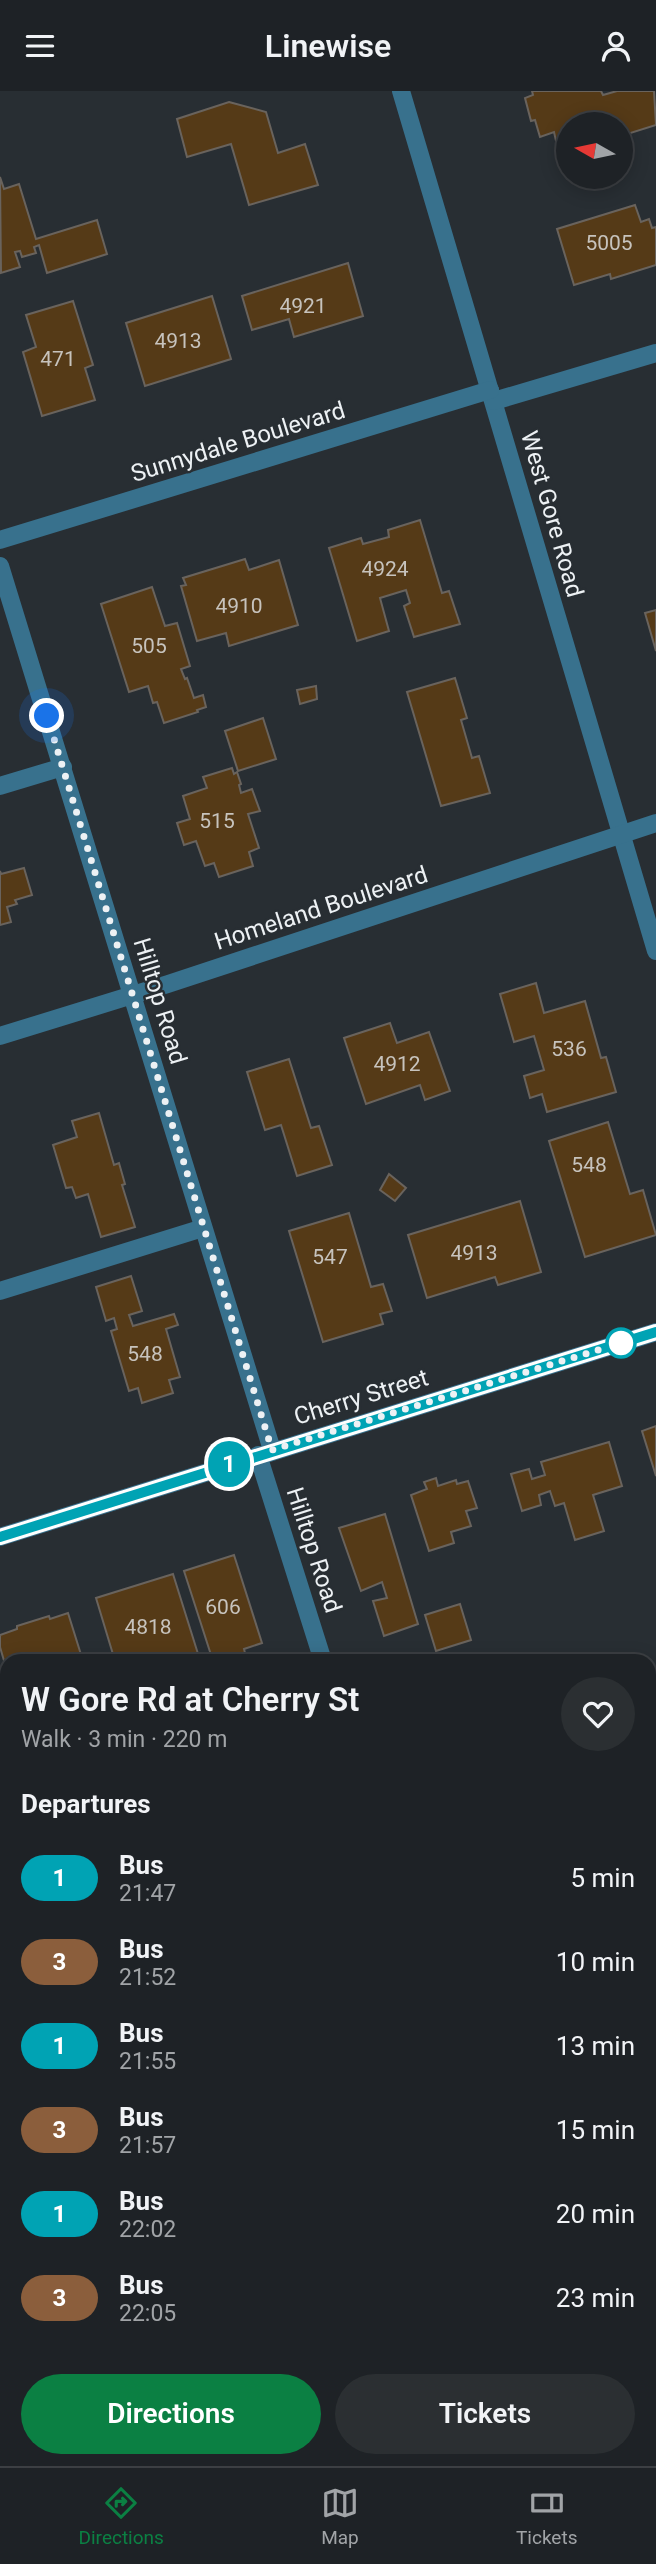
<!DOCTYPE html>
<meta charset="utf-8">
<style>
body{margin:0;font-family:Roboto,sans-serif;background:#2b2f32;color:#f1f3f6;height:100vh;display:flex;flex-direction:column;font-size:26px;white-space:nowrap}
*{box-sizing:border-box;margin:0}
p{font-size:23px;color:#a1a4a7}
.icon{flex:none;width:38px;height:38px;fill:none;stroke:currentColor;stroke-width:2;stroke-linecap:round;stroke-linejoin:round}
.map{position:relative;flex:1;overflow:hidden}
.sheet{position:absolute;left:0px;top:1563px;width:656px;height:814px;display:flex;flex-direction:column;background:#1e2226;border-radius:21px 21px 0 0;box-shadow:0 4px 18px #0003,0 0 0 2px #3c3f43}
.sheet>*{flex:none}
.badge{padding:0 14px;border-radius:23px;font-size:24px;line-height:46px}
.needle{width:46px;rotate:279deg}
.fabs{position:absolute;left:556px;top:21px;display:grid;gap:14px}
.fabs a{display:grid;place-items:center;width:77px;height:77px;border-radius:50%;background:#1e2226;box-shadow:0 4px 18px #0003,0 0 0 2px #3c3f43;font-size:35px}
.you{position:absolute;width:35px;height:35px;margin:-18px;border:5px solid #fff;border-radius:50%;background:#1a73e8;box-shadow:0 0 0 10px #1a73e833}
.map>.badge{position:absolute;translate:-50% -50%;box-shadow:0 0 0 4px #fff}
h2{padding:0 21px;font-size:26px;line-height:63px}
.round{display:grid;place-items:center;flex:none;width:74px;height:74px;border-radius:37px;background:#2b2f32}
.headline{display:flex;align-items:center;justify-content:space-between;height:119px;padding:0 21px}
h1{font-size:33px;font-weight:600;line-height:52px}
.cta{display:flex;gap:14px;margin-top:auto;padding:14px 21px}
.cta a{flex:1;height:80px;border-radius:42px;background:#0b8043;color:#fff;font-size:28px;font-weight:600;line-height:80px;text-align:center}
.cta a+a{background:#2b2f32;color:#f1f3f6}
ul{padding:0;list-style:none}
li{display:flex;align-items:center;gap:21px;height:84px;padding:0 21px}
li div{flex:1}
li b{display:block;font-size:26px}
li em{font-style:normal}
li .badge{min-width:77px;font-weight:700;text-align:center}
header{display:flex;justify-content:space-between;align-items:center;height:91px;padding:0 21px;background:#1e2226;font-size:32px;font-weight:600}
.tab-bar{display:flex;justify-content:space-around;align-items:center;height:98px;border-top:2px solid #3c3f43;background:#1e2226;font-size:19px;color:#a1a4a7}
.tab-bar a{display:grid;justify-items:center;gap:4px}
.tab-bar .active{color:#0b8043}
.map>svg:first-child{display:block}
.green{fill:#314c09}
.building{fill:#553a17;stroke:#69635d;stroke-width:2}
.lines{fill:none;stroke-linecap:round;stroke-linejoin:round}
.minor{stroke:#38718d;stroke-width:18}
.line-casing{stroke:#fff;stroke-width:16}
.line{stroke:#00a3b4;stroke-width:10}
.walk{stroke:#edf1f4;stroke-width:7;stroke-dasharray:0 12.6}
.stop-dot{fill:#fff;stroke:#00a3b4;stroke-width:3.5}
.labels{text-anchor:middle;stroke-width:5;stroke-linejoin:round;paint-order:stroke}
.number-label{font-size:21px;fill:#c7c3bd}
.street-label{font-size:24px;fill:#edf1f4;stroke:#282e33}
</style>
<header><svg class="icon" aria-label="menu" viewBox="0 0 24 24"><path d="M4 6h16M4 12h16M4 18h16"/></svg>Linewise<svg class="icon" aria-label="person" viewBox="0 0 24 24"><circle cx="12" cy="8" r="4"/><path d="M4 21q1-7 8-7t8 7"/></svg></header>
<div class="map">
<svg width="656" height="2375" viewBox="0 0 656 2375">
<rect width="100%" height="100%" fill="#282e33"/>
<!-- green -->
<path class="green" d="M0 2191 7 2213V2370H57L59 2375H0Z"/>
<!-- building -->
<g class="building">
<path d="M532 0H601L603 4 617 0H654L656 34 621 45V33H569V60L559 63 554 41 540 46 535 29 531 30 525 7 533 4Z"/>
<path d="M229 11 266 21 278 62 305 53 318 94 249 114 231 53 187 66 177 28Z"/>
<path d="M0 86 4 98 19 93 36 148 97 129 107 163 47 182 39 154 34 156 36 162 22 166 20 160 15 161 20 176 1 182Z"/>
<path d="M635 114 641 131 649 128 652 137 656 136V174L611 188 610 183 574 194 557 138Z"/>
<path d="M348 172 363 225 294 246 289 228 252 239 242 205Z"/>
<path d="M212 205 231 268 145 295 126 232Z"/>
<path d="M73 210 93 274 85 277 95 309 42 325 23 261 36 256 26 224Z"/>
<path d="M420 429 442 502 449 500 460 533 414 546 404 515 410 512 406 499 380 507 389 540 357 550 329 457 361 447 363 453 389 446 388 439Z"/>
<path d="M245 468 249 479 279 469 298 534 229 555 226 542 197 550 181 495 186 494 183 487Z"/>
<path d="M152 496 165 535 177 532 190 575 181 578 185 588 187 587 194 607 203 604 206 616 197 619 198 621 164 632 157 611 153 612 148 595 129 601 101 513Z"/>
<path d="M656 519V560L645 522Z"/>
<path d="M455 587 467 627 461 629 472 667 479 665 490 702 441 715 407 601Z"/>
<path d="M316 595 317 608 300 613 297 599Z"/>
<path d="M263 627 276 668 238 680 225 640Z"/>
<path d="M232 677 234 683 237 681 241 693 239 694 241 702 252 698 260 720 248 723 259 757 249 761 253 775 219 786 214 772 205 775 196 750 184 754 177 732 190 728 183 705 207 697 203 686Z"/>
<path d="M24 777 32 804 15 809 17 813 7 816 11 831 0 834V780L1 783Z"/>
<path d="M536 892 544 922 585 910 601 967 606 966 616 1001 547 1021 542 1003 530 1007 524 985 544 979 534 945 514 951 500 903Z"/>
<path d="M390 932 397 952 429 941 450 1000 425 1009 420 994 366 1013 344 947Z"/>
<path d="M289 968 311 1037 319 1035 332 1074 297 1085 281 1034 265 1039 247 981Z"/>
<path d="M99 1022 114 1074 119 1072 125 1093 122 1094 135 1136 101 1146 88 1103 76 1107 72 1096 66 1097 53 1054 77 1046 72 1030Z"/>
<path d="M608 1031 630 1103 643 1099 656 1144 585 1166 549 1050Z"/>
<path d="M389 1083 406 1097 395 1110 380 1099Z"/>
<path d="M520 1110 541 1181 498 1194 495 1186 427 1207 408 1144Z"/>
<path d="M349 1122 371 1196 383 1193 392 1220 380 1223 383 1233 323 1251 289 1140Z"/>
<path d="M131 1185 142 1220 129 1224 133 1235 174 1223 178 1234 166 1238 180 1286 169 1289 173 1302 142 1312 138 1297 129 1300 111 1240 117 1238 114 1227 106 1230 96 1196Z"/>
<path d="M656 1335V1385L642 1340Z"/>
<path d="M609 1351 622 1395 593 1404 604 1440 575 1449 564 1412 555 1415 550 1400 539 1404 541 1414 522 1420 511 1383 529 1378 532 1388 545 1384 541 1371Z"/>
<path d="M436 1387 438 1395 456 1389 457 1393 468 1390 477 1417 466 1420 471 1435 451 1441 454 1452 429 1460 411 1404 427 1398 424 1391Z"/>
<path d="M385 1423 418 1533 384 1545 373 1510 387 1507 382 1491 361 1500 339 1437Z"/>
<path d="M234 1464 262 1552 244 1558 247 1570H219L218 1565 212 1567 184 1480Z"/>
<path d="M173 1483 199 1566 186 1570H115L96 1507Z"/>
<path d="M460 1513 471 1549 436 1560 425 1524Z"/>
<path d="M68 1522 83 1570H7V1580L0 1556V1544L17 1538V1535L49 1525 50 1528Z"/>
<path d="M654 1640 656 1666 649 1668V1641Z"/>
<path d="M7 1672V1697L2 1699 0 1674Z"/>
<path d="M7 1743V1869L0 1871V1745Z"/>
</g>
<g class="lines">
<!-- minor -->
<g class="minor">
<path d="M401 0 656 860"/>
<path d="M494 310 656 262"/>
<path d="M0 449 490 299"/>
<path d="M0 475 272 1359"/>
<path d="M0 695 63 676"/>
<path d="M0 945 168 893 656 732"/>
<path d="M0 1200 203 1137"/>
<path d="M258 1364 323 1570"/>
<path d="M0 1446 656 1241"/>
<path d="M649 1766 656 1764"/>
<path d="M0 1963 7 1961"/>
<path d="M0 2114 7 2136"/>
<path d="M649 2252 656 2250"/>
<path d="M82 2370 83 2375"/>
<path d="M575 2370 577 2375"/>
<path d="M249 2375 266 2370"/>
</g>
</g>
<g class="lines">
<!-- line casing -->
<g class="line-casing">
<path id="line" d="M0 1446 656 1241"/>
</g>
<!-- line -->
<use href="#line" class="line"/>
<!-- walk -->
<path class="walk" d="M47 625 272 1359 621 1252"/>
</g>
<!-- markers -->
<circle class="stop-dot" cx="621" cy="1252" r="14"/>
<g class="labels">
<!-- number labels -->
<g class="number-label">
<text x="609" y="159">5005</text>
<text x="303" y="222">4921</text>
<text x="178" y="257">4913</text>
<text x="58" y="275">471</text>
<text x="385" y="485">4924</text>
<text x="239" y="522">4910</text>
<text x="149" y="562">505</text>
<text x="217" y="737">515</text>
<text x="569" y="965">536</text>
<text x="397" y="980">4912</text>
<text x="589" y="1081">548</text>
<text x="474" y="1169">4913</text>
<text x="330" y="1173">547</text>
<text x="145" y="1270">548</text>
<text x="223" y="1523">606</text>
<text x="148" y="1543">4818</text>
</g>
<!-- street labels -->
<g class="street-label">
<text transform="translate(238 351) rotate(-17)" y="8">Sunnydale Boulevard</text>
<text transform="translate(552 423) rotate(74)" y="8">West Gore Road</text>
<text transform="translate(321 817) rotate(-18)" y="8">Homeland Boulevard</text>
<text transform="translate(160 910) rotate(73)" y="8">Hilltop Road</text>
<text transform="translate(361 1306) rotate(-17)" y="8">Cherry Street</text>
<text transform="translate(314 1459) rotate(72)" y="8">Hilltop Road</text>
</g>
</g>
</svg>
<div class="fabs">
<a><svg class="needle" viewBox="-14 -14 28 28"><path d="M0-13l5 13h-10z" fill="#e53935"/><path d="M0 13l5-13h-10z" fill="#a1a4a7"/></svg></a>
</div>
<div class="you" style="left:47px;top:625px"></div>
<b class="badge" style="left:229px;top:1373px;background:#00a3b4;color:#fff">1</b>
<section class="sheet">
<div class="headline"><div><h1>W Gore Rd at Cherry St</h1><p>Walk · 3 min · 220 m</p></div><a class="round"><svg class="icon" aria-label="heart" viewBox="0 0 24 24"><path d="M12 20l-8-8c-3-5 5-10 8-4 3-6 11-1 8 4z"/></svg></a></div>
<h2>Departures</h2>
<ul>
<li><span class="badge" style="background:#00a3b4;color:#fff">1</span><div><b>Bus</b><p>21:47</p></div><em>5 min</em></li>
<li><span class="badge" style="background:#8b5e3c;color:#fff">3</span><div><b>Bus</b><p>21:52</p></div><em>10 min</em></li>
<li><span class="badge" style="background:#00a3b4;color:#fff">1</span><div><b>Bus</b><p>21:55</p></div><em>13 min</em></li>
<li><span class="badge" style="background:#8b5e3c;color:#fff">3</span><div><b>Bus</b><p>21:57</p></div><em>15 min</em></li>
<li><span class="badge" style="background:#00a3b4;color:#fff">1</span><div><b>Bus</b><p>22:02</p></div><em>20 min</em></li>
<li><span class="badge" style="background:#8b5e3c;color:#fff">3</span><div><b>Bus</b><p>22:05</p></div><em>23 min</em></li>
</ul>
<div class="cta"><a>Directions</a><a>Tickets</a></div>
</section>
</div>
<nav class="tab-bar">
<a class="active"><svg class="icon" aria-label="directions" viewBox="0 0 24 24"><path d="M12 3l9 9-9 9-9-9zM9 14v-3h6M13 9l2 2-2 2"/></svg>Directions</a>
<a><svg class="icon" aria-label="map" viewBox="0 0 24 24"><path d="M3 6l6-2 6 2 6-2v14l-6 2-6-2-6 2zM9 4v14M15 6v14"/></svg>Map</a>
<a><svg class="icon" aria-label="tickets" viewBox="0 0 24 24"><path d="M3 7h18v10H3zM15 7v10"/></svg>Tickets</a>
</nav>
